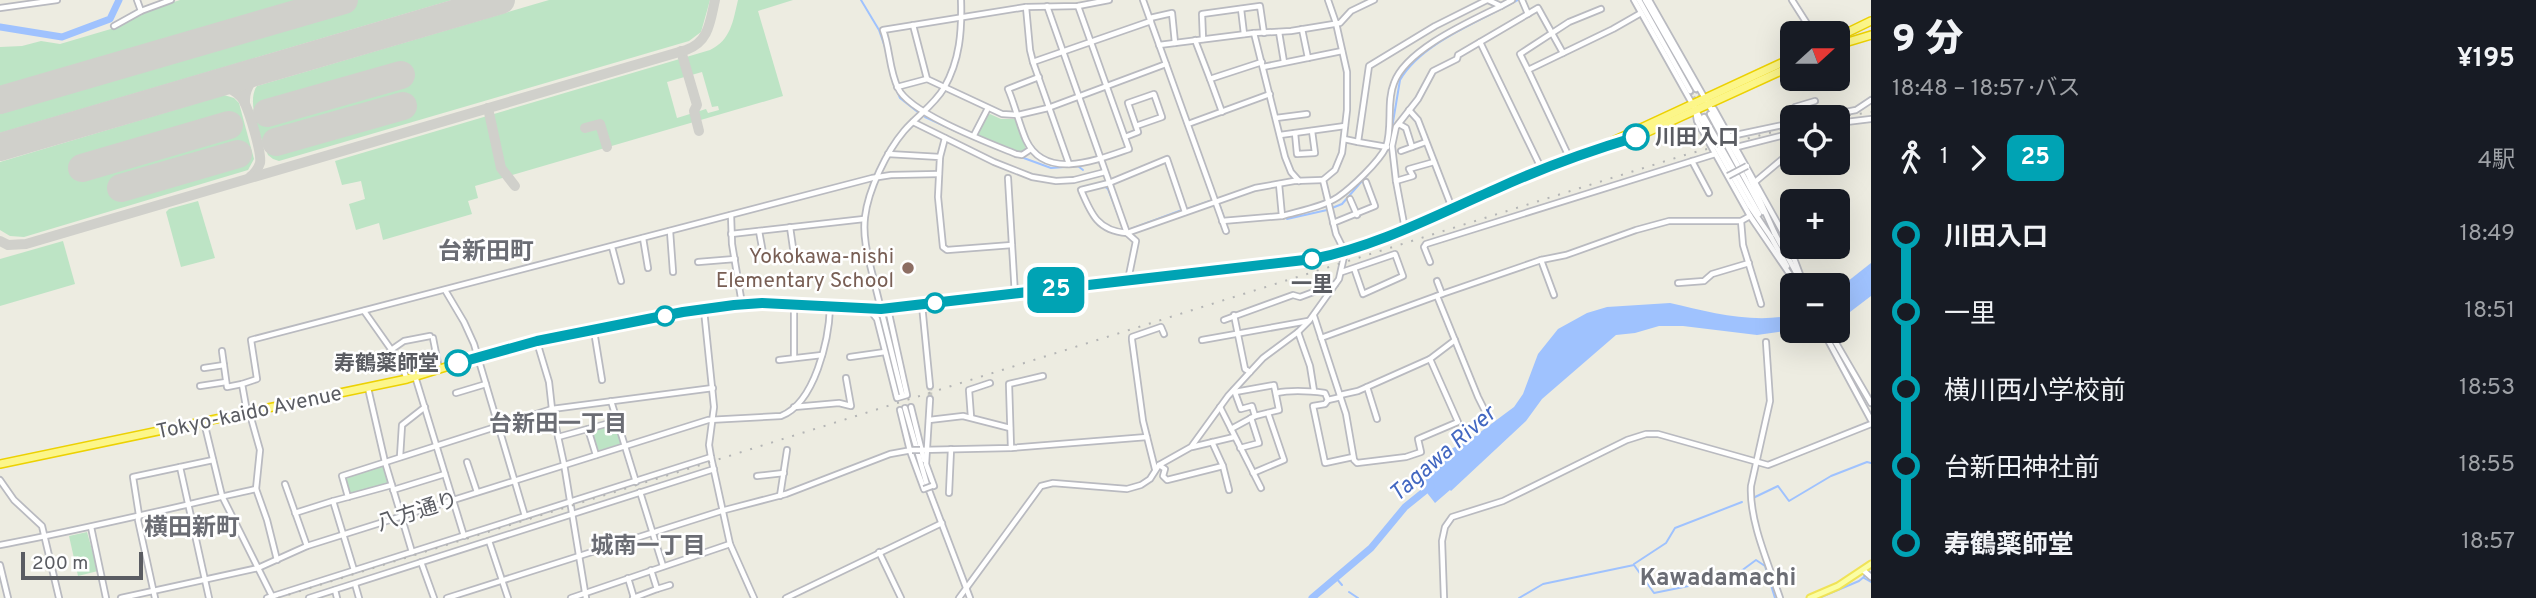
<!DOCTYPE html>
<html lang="ja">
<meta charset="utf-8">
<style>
body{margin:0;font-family:Overpass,"Noto Sans JP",sans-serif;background:#20242c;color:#f1f3f6;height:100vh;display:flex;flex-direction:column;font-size:26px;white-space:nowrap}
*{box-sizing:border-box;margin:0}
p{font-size:23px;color:#9ea1a6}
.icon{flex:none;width:38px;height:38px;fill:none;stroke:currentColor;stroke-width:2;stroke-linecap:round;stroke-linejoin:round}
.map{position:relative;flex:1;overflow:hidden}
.panel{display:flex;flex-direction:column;background:#171b24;width:665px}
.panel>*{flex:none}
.badge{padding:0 14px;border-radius:10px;font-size:24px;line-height:46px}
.needle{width:46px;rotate:69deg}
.tools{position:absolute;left:1780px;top:21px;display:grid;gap:14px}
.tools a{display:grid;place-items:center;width:70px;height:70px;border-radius:10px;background:#171b24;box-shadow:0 7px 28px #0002;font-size:35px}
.scale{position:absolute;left:21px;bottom:18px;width:122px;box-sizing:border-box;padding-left:7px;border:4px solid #5a5c62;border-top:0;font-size:19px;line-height:24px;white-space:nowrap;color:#5a5c62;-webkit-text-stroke:5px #fff;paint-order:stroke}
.map>.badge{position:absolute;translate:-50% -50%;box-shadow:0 0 0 4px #fff}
.legs{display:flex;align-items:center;gap:10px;height:77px;padding:0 21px;font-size:23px}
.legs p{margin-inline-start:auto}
.head{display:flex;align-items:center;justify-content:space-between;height:119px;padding:0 21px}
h1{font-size:38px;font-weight:800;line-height:52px}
ul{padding:0 21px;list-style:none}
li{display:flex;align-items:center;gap:24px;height:77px;font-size:26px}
li i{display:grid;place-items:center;width:10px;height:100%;margin:0 9px;background:currentColor}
li i::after{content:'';width:18px;height:18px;margin:-9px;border:5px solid;border-radius:50%;background:#171b24}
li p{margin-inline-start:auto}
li:first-child i{background:linear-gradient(#0000 50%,currentColor 0)}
li:last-child i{background:linear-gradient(currentColor 50%,#0000 0)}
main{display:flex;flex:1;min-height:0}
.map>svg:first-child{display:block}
.green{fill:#bde4c5;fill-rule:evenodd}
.water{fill:#9fc2fe}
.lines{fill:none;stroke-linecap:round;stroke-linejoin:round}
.stream{stroke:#9fc2fe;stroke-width:2}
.river{stroke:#9fc2fe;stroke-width:7}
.taxiway{stroke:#d0d0cb;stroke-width:10}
.runway{stroke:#d0d0cb;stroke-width:28}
.minor-tunnel{stroke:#c8c8c1;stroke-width:4.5;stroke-dasharray:4.5 2;stroke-linecap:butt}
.minor-casing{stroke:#b9bac0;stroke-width:8}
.major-casing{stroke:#f0e357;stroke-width:9}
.highway-casing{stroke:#ecd102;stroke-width:10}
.minor{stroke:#fff;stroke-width:4.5}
.major{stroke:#fbfea4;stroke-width:5}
.highway{stroke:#fcf689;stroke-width:7}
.rail{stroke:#b4b5b5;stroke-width:2;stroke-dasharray:2 9;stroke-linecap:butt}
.minor-bridge-casing{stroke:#b9bac0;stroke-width:8;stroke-linecap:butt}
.minor-bridge{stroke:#fff;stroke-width:4.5}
.line-1-casing{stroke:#fff;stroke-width:16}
.line-1{stroke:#00a3b4;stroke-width:10}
.stop-1-dot{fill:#fff;stroke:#00a3b4;stroke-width:3.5}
.education-dot{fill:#8d6e63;stroke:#fff;stroke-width:2.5}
.labels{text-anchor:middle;stroke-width:5;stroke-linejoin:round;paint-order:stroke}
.stop-label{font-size:21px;font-weight:bold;fill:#5a5c62;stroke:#fff;text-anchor:start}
.education-label{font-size:21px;fill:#785e54;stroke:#fff;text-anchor:end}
.street-label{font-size:21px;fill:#5a5c62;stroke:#fff}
.neighbourhood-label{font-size:23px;font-weight:bold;fill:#6b6d74;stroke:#fff}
.water-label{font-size:23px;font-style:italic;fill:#4267c1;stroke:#fff}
.quarter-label{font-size:24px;font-weight:bold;fill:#6b6d74;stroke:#fff}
</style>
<main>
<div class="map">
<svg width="1871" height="598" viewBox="0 0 1871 598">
<rect width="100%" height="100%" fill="#edece1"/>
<!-- green -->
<g class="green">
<path d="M180 0H452L0 133V47L22 46 41 41 60 44 121 26 147 11Z"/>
<path d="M549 0H710L701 32 689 41 279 161 273 159 268 155C260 138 246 100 257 86Z"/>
<path d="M738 0H793L758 11 783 96 475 186 478 198 468 201 472 214 383 240 379 223 356 230 349 204 365 199 361 181 342 185 335 161 710 50C731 40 733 21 738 0ZM702 72 712 107 718 106 719 110 708 113 706 109 677 118 667 82Z"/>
<path d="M224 95 234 98 239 103 254 159 248 170 24 237 10 236 0 230V162Z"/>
<path d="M990 114 1001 119H1015L1019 124 1026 150 1021 154 978 136 977 133 988 115Z"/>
<path d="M198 201 215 258 181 267 166 212 169 209Z"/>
<path d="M63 241 75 284 0 306V259Z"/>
<path d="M615 423 621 444 597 451 591 430Z"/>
<path d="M383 465 389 484 350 495 345 477Z"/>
<path d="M87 532 98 571 78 576 69 536Z"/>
</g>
<!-- water -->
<g class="water">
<path d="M1871 263V296L1850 312 1838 318V289Z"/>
<path d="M1670 303C1709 312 1753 324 1792 315V330L1757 335 1683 326H1659L1635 333 1616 335 1542 399 1526 421 1451 491 1450 490 1435 503 1413 475 1427 461 1471 439 1514 407 1523 394 1538 354 1558 329 1587 313 1607 307Z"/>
</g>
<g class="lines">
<!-- stream -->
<g class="stream">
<path d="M861 0 879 30 886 50"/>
<path d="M891 76 900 98 919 113"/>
<path d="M925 117 960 133"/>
<path d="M982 142 996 148"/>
<path d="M1385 153 1389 146 1400 80C1422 42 1481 21 1518 0"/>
<path d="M1021 157 1051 168 1078 166 1083 170"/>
<path d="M1104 186 1108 189 1123 228"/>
<path d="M1220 206 1224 218 1227 219"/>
<path d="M1332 208 1342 204 1375 166"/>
<path d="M1187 209 1210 201"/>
<path d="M1287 219 1327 210"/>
<path d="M1128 230 1182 210"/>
<path d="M1753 498 1778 486 1789 501 1831 476 1867 462 1871 463"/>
<path d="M1634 564 1666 543 1675 528 1742 502"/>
<path d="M1336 578 1342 585"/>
<path d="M1864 578 1871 582"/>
<path d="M1349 592 1358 598"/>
<path d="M1519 598 1543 584 1634 565 1654 593 1733 577 1756 560 1765 566 1775 598"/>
<path d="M1819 598 1859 581 1865 576"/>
</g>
<!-- river -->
<g class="river">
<path d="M0 27 62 37 110 19 119 0"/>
<path d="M1312 598 1371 548 1405 507 1431 486"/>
</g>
<!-- taxiway -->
<g class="taxiway">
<path d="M681 51 697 105 694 111 699 131"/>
<path d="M216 84C225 86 235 90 241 97 248 105 262 153 260 163 258 169 255 173 250 177"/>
<path d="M245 103C244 88 253 77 265 69"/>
<path d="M488 108 501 168 515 186"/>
<path d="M585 128 600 124 607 147"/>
<path d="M0 241 8 245 26 244 686 50C709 42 710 22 715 0"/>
</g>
<!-- runway -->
<g class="runway">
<path d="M0 100 344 0"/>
<path d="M267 113 401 75"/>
<path d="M276 142 403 106"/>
<path d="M0 147 501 0"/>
<path d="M82 168 229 125"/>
<path d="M121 188 238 154"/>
</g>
<!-- minor-tunnel -->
<g class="minor-tunnel">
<path d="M1696 89 1710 114"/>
<path d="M1690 91 1704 117"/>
<path d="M930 386V399"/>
</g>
<!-- minor casing -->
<g class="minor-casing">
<g id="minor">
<path d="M137 0 141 11"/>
<path d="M1143 0 1226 231"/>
<path d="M1488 0 1501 6 1512 0"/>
<path d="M1522 0 1528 14"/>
<path d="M1634 0 1749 205 1771 237"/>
<path d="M1639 0 1690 91"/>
<path d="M1645 0 1696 89"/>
<path d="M1649 0 1749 176 1775 234"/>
<path d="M1792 0 1813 33"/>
<path d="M1047 6 1127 233"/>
<path d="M1026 7 1030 50 1033 62"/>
<path d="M0 8 57 0"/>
<path d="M1241 9 1244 34"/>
<path d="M1150 18 1172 13 1175 43"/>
<path d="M913 25 927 79 1002 114 1018 115 1048 108 1166 64"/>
<path d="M114 26 141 11 171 0"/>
<path d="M1302 29 1308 58"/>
<path d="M1279 32 1284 62"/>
<path d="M1254 33 1285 157 1291 172 1299 181"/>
<path d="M1203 39 1202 14 1260 6 1264 33"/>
<path d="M1195 40 1210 79"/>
<path d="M1480 42 1542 170"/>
<path d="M1159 45 1254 33 1291 31 1340 23 1351 11 1374 0"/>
<path d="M1263 67 1342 51"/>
<path d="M1528 70 1520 54 1569 22 1601 9"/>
<path d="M1039 77 1008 89C1015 105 1019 124 1026 140 1045 181 1097 160 1129 149L1078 6"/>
<path d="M897 87 927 79"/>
<path d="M1714 109 1787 240 1804 285"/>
<path d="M1409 110 1418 120 1452 208"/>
<path d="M1222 112 1210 79 1262 62"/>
<path d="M1710 114 1763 212"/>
<path d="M1696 115 1697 121 1750 216 1797 285"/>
<path d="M1704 117 1759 214"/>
<path d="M1799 117 1795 107 1815 101"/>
<path d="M1819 117 1856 110 1871 100"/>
<path d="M1276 118 1307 114"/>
<path d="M913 122 994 162 1032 177 1056 181 1074 180 1105 172"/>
<path d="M1838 123 1871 119"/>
<path d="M1188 124 1270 94"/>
<path d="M1399 124 1406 128 1412 147"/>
<path d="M1295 133 1297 154 1315 153 1312 131"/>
<path d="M974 135 988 108"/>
<path d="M1280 135 1345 126"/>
<path d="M1731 136 1792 123"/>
<path d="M1125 137 1138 132 1128 103 1154 94 1162 117 1136 126"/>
<path d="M1344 139 1358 142"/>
<path d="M1387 147 1358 142 1369 66 1435 26 1487 0"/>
<path d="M1737 147 1792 133"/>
<path d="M1031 149 1022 155 1016 154C989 143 909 113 898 88 889 70 890 48 883 30L1026 7 1078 6 1109 0"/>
<path d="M1401 151 1426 142"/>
<path d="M888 154 940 157 938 197 943 247 947 250 1012 245"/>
<path d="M940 157 945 138"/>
<path d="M1570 159 1528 70 1613 29 1641 13"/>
<path d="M1692 161 1709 193"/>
<path d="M1069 164 1033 62 1151 21"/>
<path d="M1008 178 1015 295"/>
<path d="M1396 181 1413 176 1409 169 1434 162"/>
<path d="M1755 182 1792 151"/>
<path d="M1279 184 1282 216C1299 211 1323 207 1338 197 1351 188 1379 162 1386 147 1393 127 1386 102 1394 83 1406 49 1471 21 1501 6"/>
<path d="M1350 199 1357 215"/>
<path d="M731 215 732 244 742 304"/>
<path d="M1222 221 1282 216"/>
<path d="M1741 221 1743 245 1761 304"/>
<path d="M1333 223 1375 206 1366 182"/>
<path d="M790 227 794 255"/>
<path d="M1405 229 1396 181 1392 146 1396 127 1418 99 1433 71 1457 59 1458 55 1538 8 1563 53"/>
<path d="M670 231 673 272"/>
<path d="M759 231 763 253"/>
<path d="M1774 232 1798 276"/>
<path d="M1127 233C1098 231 1091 214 1081 190L1109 183 1167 159 1185 212"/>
<path d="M731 234 864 219"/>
<path d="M1771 237 1787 266"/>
<path d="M643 238 648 268"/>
<path d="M612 247 621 281"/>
<path d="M1541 260 1554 295"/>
<path d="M698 262 735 259"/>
<path d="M1430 262 1424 247 1426 244 1715 154"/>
<path d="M1342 272 1395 254 1403 276 1363 294 1354 268"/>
<path d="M1128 280 1136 241 1127 233 1255 188 1294 181 1323 180"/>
<path d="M1437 281 1442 294"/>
<path d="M1678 283 1704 281 1712 274 1749 263"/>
<path d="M445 290 464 322 474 344 525 516"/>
<path d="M1437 296 1478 397 1488 417"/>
<path d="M922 305 930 386"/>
<path d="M869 309 877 319 897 398 907 395 888 309"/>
<path d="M704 310 714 407 709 445 711 457 730 544 754 598"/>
<path d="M364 311 400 362 407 379"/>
<path d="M1234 315 1245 369 1250 372"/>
<path d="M1314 316 1346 414 1354 460 1357 463 1406 457 1421 452 1418 439 1458 422 1430 359 1455 340"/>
<path d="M1224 320 1293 295 1300 297 1335 284"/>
<path d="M594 331 602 380"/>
<path d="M1823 331 1871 420"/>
<path d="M1829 331 1871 403"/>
<path d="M1298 332 1310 366 1314 391"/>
<path d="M433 338 439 369"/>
<path d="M1321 338 1442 294 1541 260 1566 255 1636 230 1669 221H1741L1750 216"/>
<path d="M1202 340 1308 321"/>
<path d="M537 342 549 382 552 409 564 464 586 598"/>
<path d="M1766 342 1770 401 1751 486C1749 521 1769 565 1780 598"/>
<path d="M391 350 404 341 430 336"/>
<path d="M222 351 227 387 242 384"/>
<path d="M850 357 885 352"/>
<path d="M794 358V305"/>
<path d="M779 360 822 355"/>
<path d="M204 368 224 365"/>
<path d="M415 376 464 536"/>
<path d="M200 386 226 382"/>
<path d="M1367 387 1377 419"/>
<path d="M368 388 385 462 412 552"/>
<path d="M1235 392 1274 385 1279 410 1255 416"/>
<path d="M456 393 486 384"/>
<path d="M1276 393C1291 390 1309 391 1325 393L1328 400"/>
<path d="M902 394C893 358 884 322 875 285 870 263 862 240 865 217 868 190 887 151 904 131 917 116 934 105 944 88 960 60 962 31 961 0"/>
<path d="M1340 395 1358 391 1430 359"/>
<path d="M1341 397 1328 400 1325 404 1313 406 1325 463 1353 457"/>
<path d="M930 399 926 464 934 486H932"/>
<path d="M611 401 636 482"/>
<path d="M794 407 839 403 851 406 846 378"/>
<path d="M911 407 924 460"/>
<path d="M1220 407 1261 488"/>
<path d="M905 408 927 485 970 598"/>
<path d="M900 410 910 451 924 489"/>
<path d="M971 417 969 390 990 383"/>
<path d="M929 420 963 416 1010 428"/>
<path d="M204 422 222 496 273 598"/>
<path d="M588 429 596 455"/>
<path d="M1231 429 1255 416 1252 406 1241 409 1234 390"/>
<path d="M558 437 617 421"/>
<path d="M1212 442 1223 466 1229 490"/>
<path d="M1192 447 1234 437"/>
<path d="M1011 448 1009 384 1043 376"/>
<path d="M1240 448 1259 443 1251 418"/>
<path d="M920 450 1011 448 1147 437"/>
<path d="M400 457 402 425 425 407"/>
<path d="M467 462 477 492"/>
<path d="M1159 465 1165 469 1163 476 1167 480 1223 466"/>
<path d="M180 467 209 598"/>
<path d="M1155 469 1143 421 1132 340V337L1161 327 1164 334"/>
<path d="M1253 473 1284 460 1268 413"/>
<path d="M757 476 784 473"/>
<path d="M0 480 14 500 42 526 59 598"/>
<path d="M285 484 307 546"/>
<path d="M393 490 445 474"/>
<path d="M640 492 663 566"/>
<path d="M949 493 951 449"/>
<path d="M780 496 787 450"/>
<path d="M348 497 392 485"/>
<path d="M295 513 333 501"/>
<path d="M91 527 106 598"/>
<path d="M489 541 508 598"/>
<path d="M0 545C86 529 171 508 256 489"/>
<path d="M879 552 901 598"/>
<path d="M277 560 267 520 256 489 260 450 251 418 247 412 242 384 257 379 251 340 872 178 891 175 939 174"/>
<path d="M421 562 434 598"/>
<path d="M0 565 8 598"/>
<path d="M354 570 333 501 348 497 342 476 552 409 713 388"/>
<path d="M651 570 657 589 670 585"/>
<path d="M1863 570 1871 577"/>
<path d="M628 578 634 598"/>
<path d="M355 584 359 598"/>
<path d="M335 590 337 598"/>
<path d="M121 598 258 568 307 546 708 420 781 416C815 403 829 339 830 307"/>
<path d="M155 598 138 520 139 515 133 477 213 460"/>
<path d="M267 598 711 457"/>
<path d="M309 598 714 469"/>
<path d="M447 598 721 511 786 494 890 454 912 450"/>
<path d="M571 598 730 544"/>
<path d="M633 598 657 589"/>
<path d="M786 598 942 523"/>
<path d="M959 598 1041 486 1053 483 1127 489 1141 485 1150 479 1159 465 1191 447 1228 396 1250 372 1263 358 1298 332 1309 321 1339 279 1345 252 1336 234 1323 180 1335 170 1342 153 1347 110V72L1336 23 1328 0"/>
<path d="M1444 598 1442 541 1445 527 1452 517 1503 501 1627 440 1646 434H1658L1768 465 1871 424"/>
</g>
</g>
<!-- major casing -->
<g class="major-casing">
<path id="major" d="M1810 598 1838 586 1871 564"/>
</g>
<!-- highway casing -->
<g class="highway-casing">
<g id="highway">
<path d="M1838 37 1871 21"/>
<path d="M1838 45 1871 35"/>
<path d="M1624 140 1639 136 1792 66"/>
<path d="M0 464 407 379 508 348 683 312 756 303 881 309 1015 295 1329 256 1384 239 1513 182 1600 147 1792 58"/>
</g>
</g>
<!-- minor -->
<use href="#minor" class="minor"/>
<!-- major -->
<use href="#major" class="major"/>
<!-- highway -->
<use href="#highway" class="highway"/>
<!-- rail -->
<g class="rail">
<path d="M1838 117 1871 112"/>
<path d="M278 598 1688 154 1792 127"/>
</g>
<!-- minor-bridge casing -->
<g class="minor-bridge-casing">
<g id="minor-bridge">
<path d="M1728 176 1747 166"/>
<path d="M912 450H920"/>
<path d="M924 489 932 486"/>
</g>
</g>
<!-- minor-bridge -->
<use href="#minor-bridge" class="minor-bridge"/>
</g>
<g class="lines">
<!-- line-1 casing -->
<g class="line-1-casing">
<path id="line-1" d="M458 363 537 341 683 312 734 305 762 303 881 309 1313 259C1378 246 1436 215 1496 189 1542 168 1589 151 1636 137"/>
</g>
<!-- line-1 -->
<use href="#line-1" class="line-1"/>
</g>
<!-- markers -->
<g class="stop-1-dot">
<circle cx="1636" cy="137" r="12"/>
<circle cx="1312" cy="259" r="9"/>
<circle cx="935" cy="303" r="9"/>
<circle cx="665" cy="316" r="9"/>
<circle cx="458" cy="363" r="12"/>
</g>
<circle class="education-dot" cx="908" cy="268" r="7"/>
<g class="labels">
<!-- stop labels -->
<g class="stop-label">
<text x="1655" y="144">川田入口</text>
<text x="1312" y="291" text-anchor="middle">一里</text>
<text x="439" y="370" text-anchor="end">寿鶴薬師堂</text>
</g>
<!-- education labels -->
<g class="education-label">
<text x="894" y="263">Yokokawa-nishi<tspan x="894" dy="24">Elementary School</tspan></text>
</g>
<!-- street labels -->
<g class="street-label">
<text transform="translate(249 412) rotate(-12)" y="7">Tokyo-kaido Avenue</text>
<text transform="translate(417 511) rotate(-18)" y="7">八方通り</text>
</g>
<!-- neighbourhood labels -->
<g class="neighbourhood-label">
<text x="558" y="431">台新田一丁目</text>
<text x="648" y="553">城南一丁目</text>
</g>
<!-- water labels -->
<g class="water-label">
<text transform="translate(1442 453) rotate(-41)" y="8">Tagawa River</text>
</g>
<!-- quarter labels -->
<g class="quarter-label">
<text x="486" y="259">台新田町</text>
<text x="192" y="535">横田新町</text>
<text x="1718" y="585">Kawadamachi</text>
</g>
</g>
</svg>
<div class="tools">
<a><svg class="needle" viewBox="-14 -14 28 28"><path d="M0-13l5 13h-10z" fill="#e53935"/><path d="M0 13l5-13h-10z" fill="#9ea1a6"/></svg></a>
<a><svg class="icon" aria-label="locate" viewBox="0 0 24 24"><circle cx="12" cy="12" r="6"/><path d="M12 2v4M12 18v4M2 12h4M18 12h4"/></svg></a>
<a>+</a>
<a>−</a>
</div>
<div class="scale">200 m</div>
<b class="badge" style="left:1056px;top:290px;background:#00a3b4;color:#fff">25</b>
</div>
<section class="panel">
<div class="head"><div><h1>9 分</h1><p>18:48 – 18:57 · バス</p></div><b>¥195</b></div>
<div class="legs"><svg class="icon" aria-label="walk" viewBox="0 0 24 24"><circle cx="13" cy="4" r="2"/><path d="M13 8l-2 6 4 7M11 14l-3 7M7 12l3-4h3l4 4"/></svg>1<svg class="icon" aria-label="forward" viewBox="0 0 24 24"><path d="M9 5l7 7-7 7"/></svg><b class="badge" style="background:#00a3b4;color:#fff">25</b><p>4駅</p></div>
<ul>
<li><i style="color:#00a3b4"></i><b>川田入口</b><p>18:49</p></li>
<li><i style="color:#00a3b4"></i><span>一里</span><p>18:51</p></li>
<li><i style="color:#00a3b4"></i><span>横川西小学校前</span><p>18:53</p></li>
<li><i style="color:#00a3b4"></i><span>台新田神社前</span><p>18:55</p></li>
<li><i style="color:#00a3b4"></i><b>寿鶴薬師堂</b><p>18:57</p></li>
</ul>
</section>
</main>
